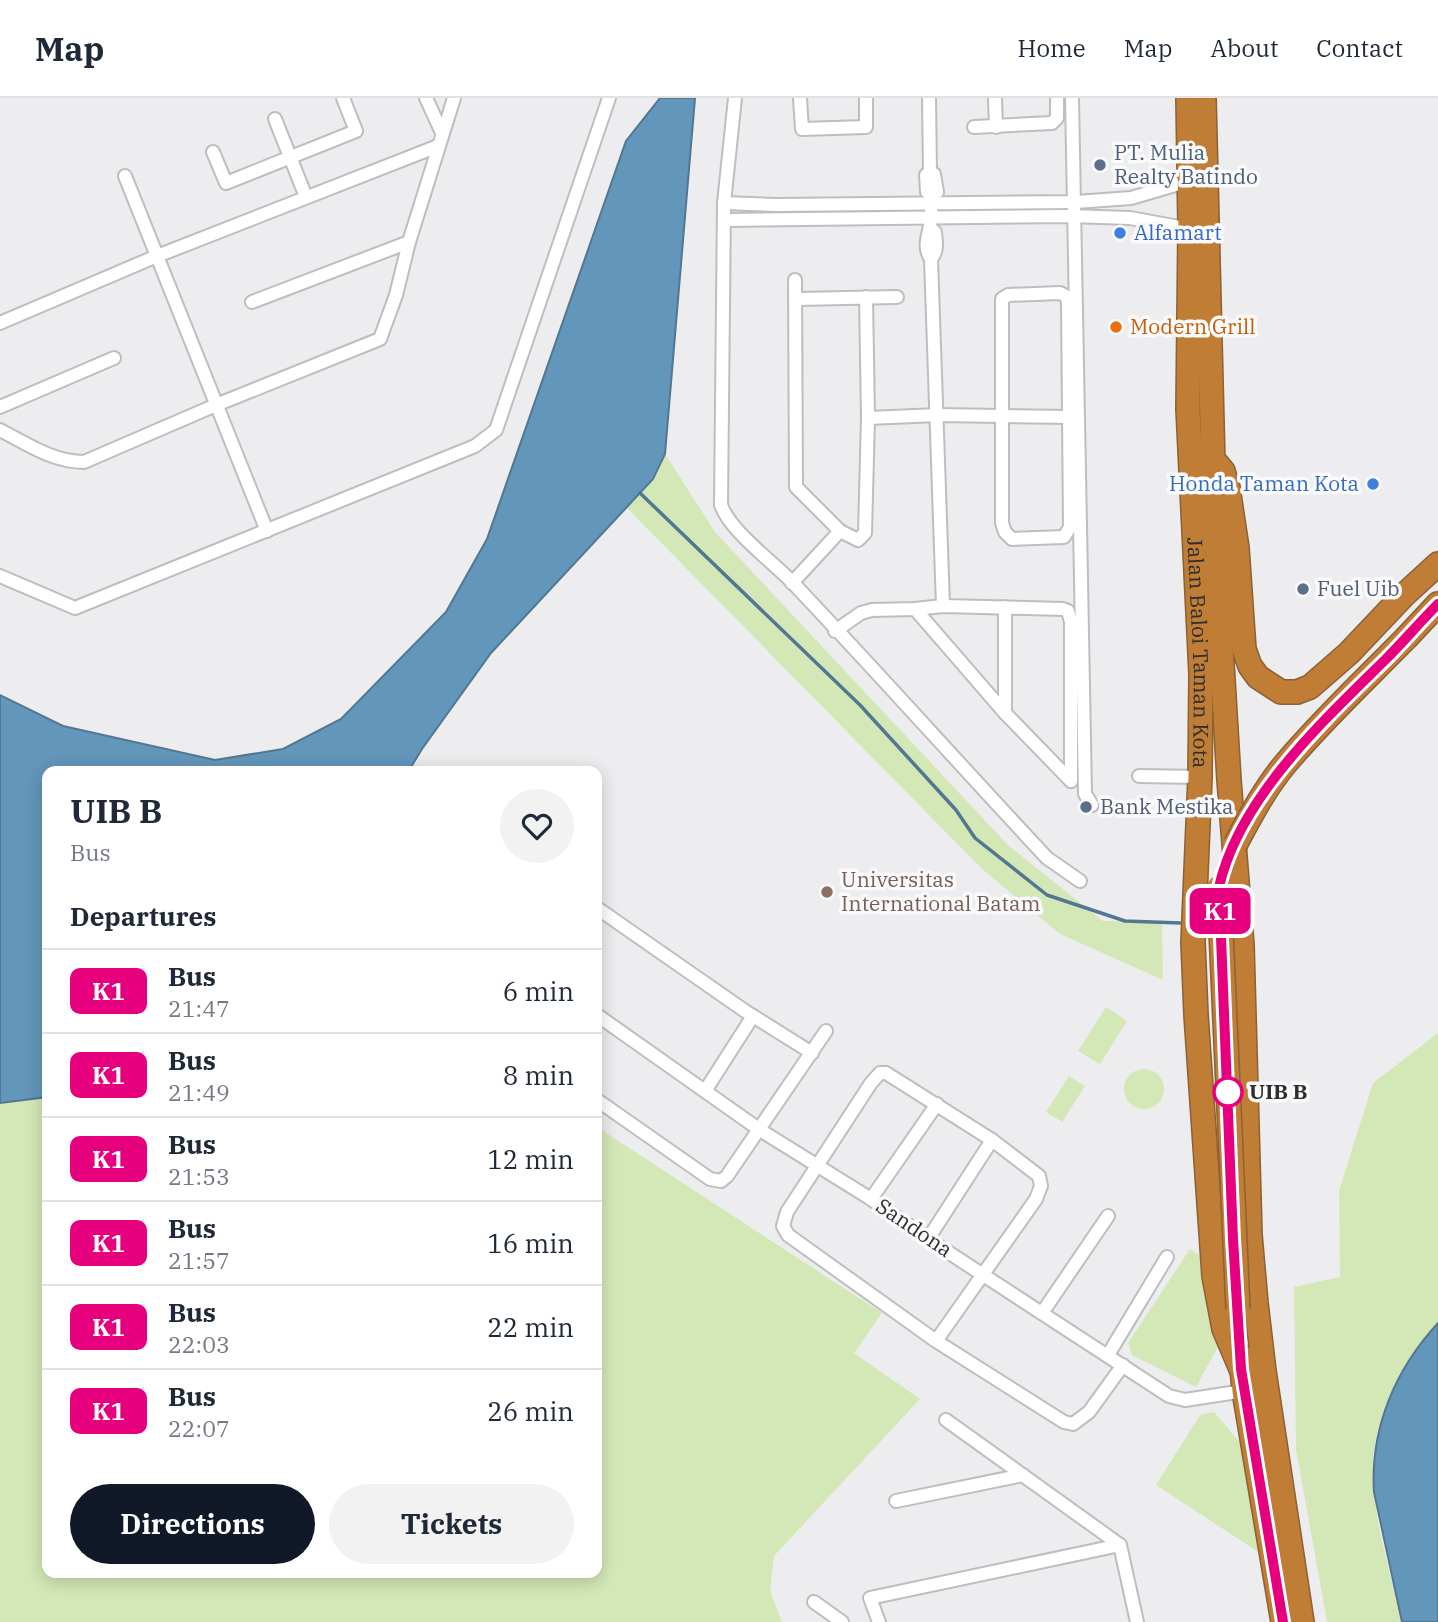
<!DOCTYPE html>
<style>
body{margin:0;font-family:"IBM Plex Serif",serif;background:#f2f2f3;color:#1f2937;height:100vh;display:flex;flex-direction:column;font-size:26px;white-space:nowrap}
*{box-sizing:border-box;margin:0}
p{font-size:23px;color:#747a83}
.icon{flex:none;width:38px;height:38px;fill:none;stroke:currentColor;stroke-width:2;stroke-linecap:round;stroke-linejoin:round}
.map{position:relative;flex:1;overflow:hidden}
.details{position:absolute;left:42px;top:668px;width:560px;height:812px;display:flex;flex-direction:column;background:#fff;border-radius:14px;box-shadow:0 4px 18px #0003}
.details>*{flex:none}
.badge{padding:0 14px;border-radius:10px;font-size:24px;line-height:46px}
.map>.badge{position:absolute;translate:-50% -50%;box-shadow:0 0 0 4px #fff}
h2{padding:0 28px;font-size:26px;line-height:63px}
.round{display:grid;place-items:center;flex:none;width:74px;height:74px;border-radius:37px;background:#f2f2f3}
.head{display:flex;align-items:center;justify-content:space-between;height:119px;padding:0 28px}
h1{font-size:33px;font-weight:800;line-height:52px}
.cta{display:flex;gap:14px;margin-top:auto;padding:14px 28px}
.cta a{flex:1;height:80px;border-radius:42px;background:#111827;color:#fff;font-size:28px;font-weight:800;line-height:80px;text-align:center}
.cta a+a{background:#f2f2f3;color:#1f2937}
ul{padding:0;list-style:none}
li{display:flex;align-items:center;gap:21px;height:84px;padding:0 28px;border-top:2px solid #e0e1e3}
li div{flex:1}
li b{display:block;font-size:26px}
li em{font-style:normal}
li .badge{min-width:77px;font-weight:700;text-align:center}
header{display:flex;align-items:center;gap:42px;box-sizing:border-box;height:98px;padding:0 35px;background:#fff;border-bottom:2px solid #e0e1e3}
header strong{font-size:33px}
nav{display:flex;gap:38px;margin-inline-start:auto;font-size:24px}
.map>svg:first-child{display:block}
.green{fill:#d4e8b7}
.water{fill:#6396bb;stroke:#537791;stroke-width:2}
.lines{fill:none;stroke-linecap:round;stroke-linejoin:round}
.stream{stroke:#537791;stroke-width:3.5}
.street-casing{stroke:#bebec1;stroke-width:16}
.highway-casing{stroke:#8c6134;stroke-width:26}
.street{stroke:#fff;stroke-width:12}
.highway{stroke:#bf7d36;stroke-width:23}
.highway-bridge-casing{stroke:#8c6134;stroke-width:26;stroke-linecap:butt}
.highway-bridge{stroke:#bf7d36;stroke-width:23}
.line-casing{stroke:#fff;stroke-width:16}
.line{stroke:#e6007e;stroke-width:10}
.service-dot{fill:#5c6f8a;stroke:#fafafd;stroke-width:2.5}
.shop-dot{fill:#3f7fe0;stroke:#fafafd;stroke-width:2.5}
.food-dot{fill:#e8710a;stroke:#fafafd;stroke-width:2.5}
.education-dot{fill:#8d6e63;stroke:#fafafd;stroke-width:2.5}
.stop-dot{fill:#fff;stroke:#e6007e;stroke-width:3.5}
.labels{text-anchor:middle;stroke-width:7;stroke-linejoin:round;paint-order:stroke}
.service-label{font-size:21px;fill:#4e5e75;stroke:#fafafd;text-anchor:start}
.shop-label{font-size:21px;fill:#366cbe;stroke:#fafafd;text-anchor:start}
.food-label{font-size:21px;fill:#c56008;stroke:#fafafd;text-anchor:start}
.street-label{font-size:21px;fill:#2e2e2f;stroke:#fafafd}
.education-label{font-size:21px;fill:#785e54;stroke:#fafafd;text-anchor:start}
.stop-label{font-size:21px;font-weight:bold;fill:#2e2e2f;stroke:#fafafd;text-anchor:start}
</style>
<header>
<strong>Map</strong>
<nav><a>Home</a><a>Map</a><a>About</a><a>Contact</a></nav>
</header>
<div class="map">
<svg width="1438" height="1524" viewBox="0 0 1438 1524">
<rect width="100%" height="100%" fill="#ededef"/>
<!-- green -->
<g class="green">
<path d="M665 356 715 434 1008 747 1103 823 1162 824 1163 882 1060 836 981 770 626 409 653 382Z"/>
<path d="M1106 909 1127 923 1100 966 1078 953Z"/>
<path d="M1438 935V1225C1401 1265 1371 1320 1373 1376 1374 1425 1391 1476 1402 1524H1327L1296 1351 1294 1189 1340 1179 1339 1093 1373 985Z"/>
<circle cx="1144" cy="991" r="20"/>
<path d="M1069 978 1085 988 1062 1024 1046 1014Z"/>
<path d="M47 999V1475H597V1029L882 1215 854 1255 920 1301 774 1458 770 1493 782 1524H0V1005Z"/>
<path d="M1190 1151 1208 1163 1220 1245 1196 1289 1132 1257 1128 1245Z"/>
<path d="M1214 1314 1248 1354 1266 1459 1156 1387 1200 1317Z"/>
</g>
<!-- water -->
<g class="water">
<path d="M660 0H695L665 356 653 381 491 555 422 651 408 674H47V999L0 1005V597L63 628 215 662 283 651 341 621 446 514 487 441 626 43Z"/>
<path d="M1438 1225V1524H1402L1374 1394C1370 1330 1395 1272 1438 1225Z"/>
</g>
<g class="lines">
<!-- stream -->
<path class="stream" d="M640 395 860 607 956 712 975 740 1047 797 1125 823 1180 825"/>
<!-- street casing -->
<g class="street-casing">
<g id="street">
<path d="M426 0 442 35"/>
<path d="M735 0 724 105 721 407C730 433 773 464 793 485 879 576 962 669 1047 760L1080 783"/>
<path d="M800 0 802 31 866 29V0"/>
<path d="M929 0 930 74 926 77 927 94 931 96C931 106 932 117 930 127 928 139 923 150 931 161L943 508"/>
<path d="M995 0 996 29"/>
<path d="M1072 0 1085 696 1092 707"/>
<path d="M275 21 306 99"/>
<path d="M974 29 1052 25 1057 20V0"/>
<path d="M213 54 226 85 356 33 343 0"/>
<path d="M930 74 934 76 937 94 931 96"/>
<path d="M125 78 267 433"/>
<path d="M724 105 776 107 1076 104 1131 100 1189 83"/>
<path d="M725 122 1068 118 1130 120 1190 131"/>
<path d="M930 130 935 134C936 144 938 153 931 161"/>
<path d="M795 182 796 389 840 433 858 442 865 435 868 320 866 199"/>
<path d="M1060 195 1066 198 1068 204 1070 429 1064 439 1012 441 1005 434 1002 425V201L1008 197Z"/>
<path d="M796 201 897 199"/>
<path d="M252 204 409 144"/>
<path d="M0 225 157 158 438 48"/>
<path d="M0 309 114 260"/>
<path d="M868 320 938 317 1069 319"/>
<path d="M0 332C27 346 53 364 84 364L216 307 380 241 396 197 409 144 454 0"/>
<path d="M0 478 75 510 475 348 496 332 609 0"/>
<path d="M792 485 840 433"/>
<path d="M915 511 1005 615 1071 683"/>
<path d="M835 533 861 515 872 512 915 511 943 508 1063 511 1068 513 1071 524V683"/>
<path d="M1005 615V509"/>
<path d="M1139 678 1200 679"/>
<path d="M597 810 745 913 812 955"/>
<path d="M597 917 760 1032 871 1101 928 1141 1169 1298 1185 1302 1244 1293"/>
<path d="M705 993 753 918"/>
<path d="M597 1002 710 1081 721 1083 727 1078 826 933"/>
<path d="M871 1101 937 1006"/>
<path d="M928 1141 992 1042"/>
<path d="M1042 1215 1108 1118"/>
<path d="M936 1243 1036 1101 1041 1088 1039 1078 1035 1075 992 1042 886 975H880L871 985 787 1114 783 1128 788 1137 936 1243 1064 1324 1073 1326 1089 1314 1123 1267"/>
<path d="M1108 1257 1167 1159"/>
<path d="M946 1322 1120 1447 1137 1524"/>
<path d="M896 1403 1023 1377"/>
<path d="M814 1504 842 1524"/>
<path d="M879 1524 870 1500 1120 1447"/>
</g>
</g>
<!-- highway casing -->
<g class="highway-casing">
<g id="highway">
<path id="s1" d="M1188 0 1190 131 1188 311 1201 576 1200 679 1193 844 1196 917 1214 1178 1224 1231 1241 1271"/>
<path d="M1204 0 1215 448 1229 682 1242 847 1250 1137 1256 1205 1264 1273 1302 1524"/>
<path d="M1218 367 1223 373 1228 390 1237 450 1244 551 1250 568 1258 579 1281 594H1297L1310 589 1349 555 1403 498 1438 466"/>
<path d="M1408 538 1438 506"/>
<path d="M1241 1258 1244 1293 1283 1524"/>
</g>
</g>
<!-- street -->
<use href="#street" class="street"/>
<!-- highway -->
<use href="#highway" class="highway"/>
<!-- highway-bridge casing -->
<g class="highway-bridge-casing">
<g id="highway-bridge">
<path d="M1235 747C1250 719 1265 690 1286 665 1324 620 1367 580 1408 538"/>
<path d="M1219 789 1238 1211"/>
</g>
</g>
<!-- highway-bridge -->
<use href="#highway-bridge" class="highway-bridge"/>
</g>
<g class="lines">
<!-- line casing -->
<g class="line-casing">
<path id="line" d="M1283 1524 1241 1271 1233 1141 1219 789C1239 700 1323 623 1386 561 1404 543 1420 524 1438 506"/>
</g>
<!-- line -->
<use href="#line" class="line"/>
</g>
<!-- markers -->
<g class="service-dot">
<circle cx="1100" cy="67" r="7"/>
<circle cx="1303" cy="491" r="7"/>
<circle cx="1086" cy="709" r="7"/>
</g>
<g class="shop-dot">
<circle cx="1120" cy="135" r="7"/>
<circle cx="1373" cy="386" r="7"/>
</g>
<circle class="food-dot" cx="1116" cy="229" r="7"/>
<circle class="education-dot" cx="827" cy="794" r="7"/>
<circle class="stop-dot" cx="1228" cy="994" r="14"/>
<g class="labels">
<!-- service labels -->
<g class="service-label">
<text x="1114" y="62">PT. Mulia<tspan x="1114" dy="24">Realty Batindo</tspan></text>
<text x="1317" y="498">Fuel Uib</text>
<text x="1100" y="716">Bank Mestika</text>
</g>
<!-- shop labels -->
<g class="shop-label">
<text x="1134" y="142">Alfamart</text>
<text x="1359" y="393" text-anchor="end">Honda Taman Kota</text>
</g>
<!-- food labels -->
<g class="food-label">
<text x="1130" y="236">Modern Grill</text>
</g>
<!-- street labels -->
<g class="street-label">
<text dy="7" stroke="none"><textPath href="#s1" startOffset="555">Jalan Baloi Taman Kota</textPath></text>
<text transform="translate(914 1130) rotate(34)" y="7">Sandona</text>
</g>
<!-- education labels -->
<g class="education-label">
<text x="841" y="789">Universitas<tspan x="841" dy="24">International Batam</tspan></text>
</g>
<!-- stop labels -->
<g class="stop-label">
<text x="1249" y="1001">UIB B</text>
</g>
</g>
</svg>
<b class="badge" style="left:1220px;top:813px;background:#e6007e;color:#fff">K1</b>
<section class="details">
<div class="head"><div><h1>UIB B</h1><p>Bus</p></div><a class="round"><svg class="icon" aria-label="heart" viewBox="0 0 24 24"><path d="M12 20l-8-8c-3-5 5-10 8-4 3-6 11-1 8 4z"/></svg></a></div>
<h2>Departures</h2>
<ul>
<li><span class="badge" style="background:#e6007e;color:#fff">K1</span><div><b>Bus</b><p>21:47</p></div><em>6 min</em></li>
<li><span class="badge" style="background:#e6007e;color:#fff">K1</span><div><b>Bus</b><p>21:49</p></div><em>8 min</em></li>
<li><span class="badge" style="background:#e6007e;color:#fff">K1</span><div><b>Bus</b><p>21:53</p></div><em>12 min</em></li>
<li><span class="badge" style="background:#e6007e;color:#fff">K1</span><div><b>Bus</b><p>21:57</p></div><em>16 min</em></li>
<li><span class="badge" style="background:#e6007e;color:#fff">K1</span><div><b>Bus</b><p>22:03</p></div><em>22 min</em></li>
<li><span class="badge" style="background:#e6007e;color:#fff">K1</span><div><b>Bus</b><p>22:07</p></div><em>26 min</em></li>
</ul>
<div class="cta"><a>Directions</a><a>Tickets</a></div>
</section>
</div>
